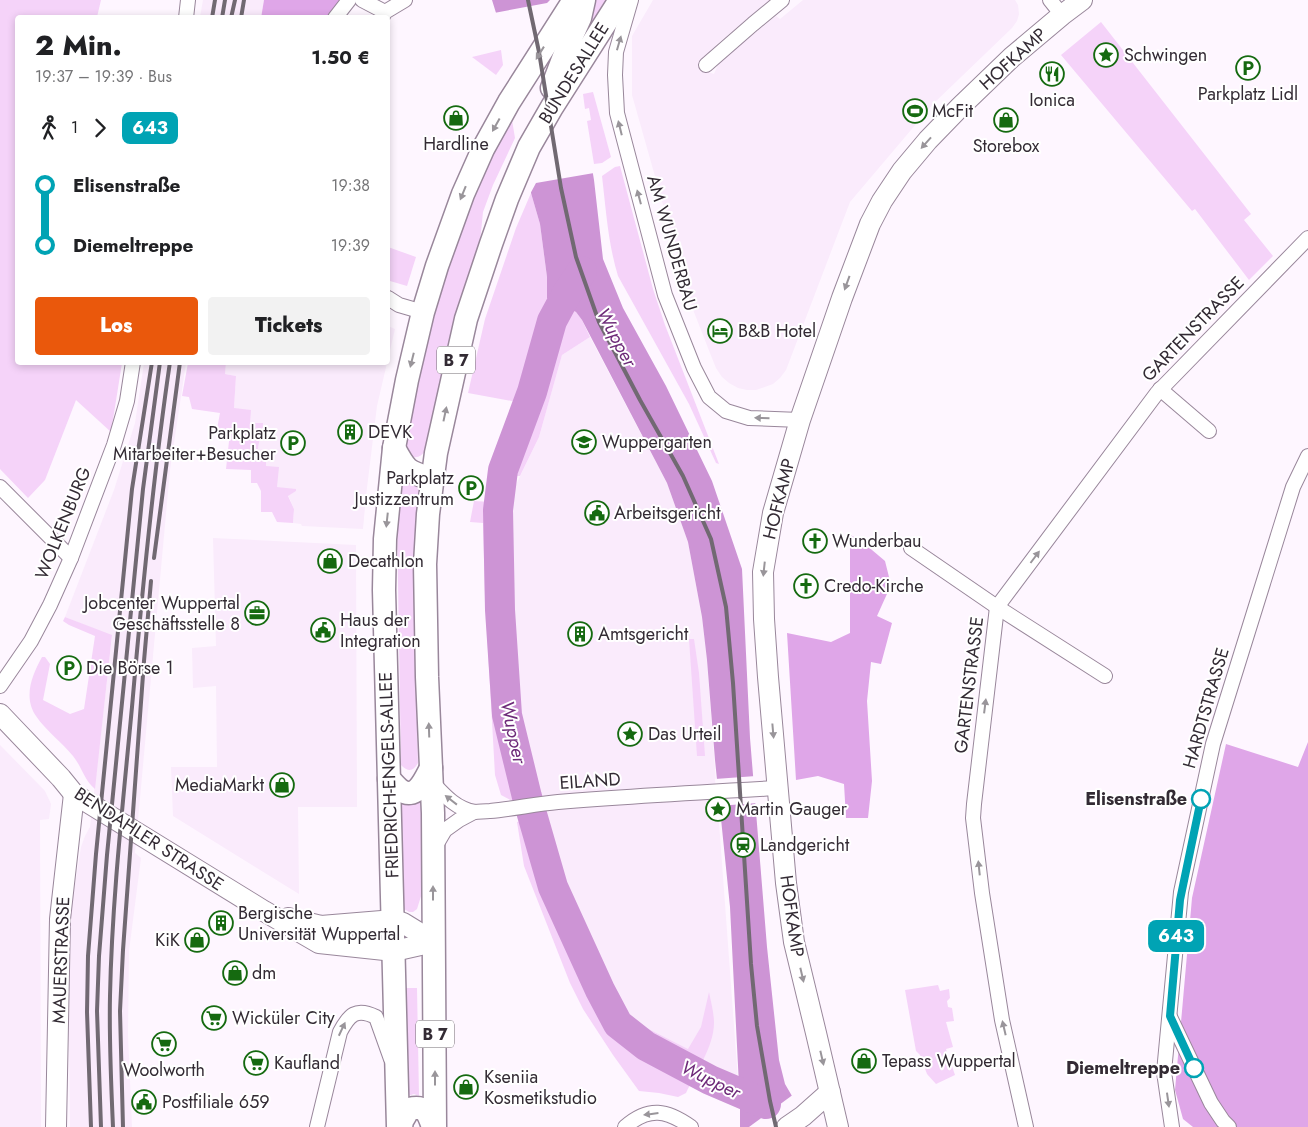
<!DOCTYPE html>
<html lang="de">
<meta charset="utf-8">
<style>
body{margin:0;font-family:Jost,sans-serif;background:#f2f2f2;color:#202124;height:100vh;display:flex;flex-direction:column;font-size:19px;white-space:nowrap}
*{box-sizing:border-box;margin:0}
p{font-size:16px;color:#757577}
.icon{flex:none;width:28px;height:28px;fill:none;stroke:currentColor;stroke-width:2;stroke-linecap:round;stroke-linejoin:round}
.map{position:relative;flex:1;overflow:hidden}
.panel{position:absolute;left:15px;top:15px;width:375px;height:350px;display:flex;flex-direction:column;background:#fff;border-radius:5px;box-shadow:0 2px 8px #0003}
.panel>*{flex:none}
.badge{padding:0 10px;border-radius:8px;font-size:18px;line-height:32px}
.map>.badge{position:absolute;translate:-50% -50%;box-shadow:0 0 0 2px #fff}
.legs{display:flex;align-items:center;gap:8px;height:55px;padding:0 20px;font-size:16px}
.legs p{margin-inline-start:auto}
.head{display:flex;align-items:center;justify-content:space-between;height:85px;padding:0 20px}
h1{font-size:28px;font-weight:800;line-height:38px}
.cta{display:flex;gap:10px;margin-top:auto;padding:10px 20px}
.cta a{flex:1;height:58px;border-radius:5px;background:#ea580c;color:#fff;font-size:20px;font-weight:800;line-height:58px;text-align:center}
.cta a+a{background:#f2f2f2;color:#202124}
ul{padding:0 20px;list-style:none}
li{display:flex;align-items:center;gap:18px;height:60px;font-size:19px}
li i{display:grid;place-items:center;width:8px;height:100%;margin:0 6px;background:currentColor}
li i::after{content:'';width:12px;height:12px;margin:-6px;border:4px solid;border-radius:50%;background:#fff}
li p{margin-inline-start:auto}
li:first-child i{background:linear-gradient(#0000 50%,currentColor 0)}
li:last-child i{background:linear-gradient(currentColor 50%,#0000 0)}
.map>svg:first-child{display:block}
.built{fill:#faebfc}
.green{fill:#f5d3f9}
.forest{fill:#dfa6e8}
.water{fill:#cd94d5}
.pier{fill:#fef6ff}
.lines{fill:none;stroke-linecap:round;stroke-linejoin:round}
.river{stroke:#cd94d5;stroke-width:30}
.street-casing{stroke:#99879b;stroke-width:16}
.secondary-casing{stroke:#99879b;stroke-width:22}
.primary-casing{stroke:#99879b;stroke-width:25}
.street{stroke:#fff;stroke-width:14}
.secondary{stroke:#fff;stroke-width:20}
.primary{stroke:#fff;stroke-width:22}
.rail{stroke:#716972;stroke-width:4}
.oneway{fill:#99959a}
.line-1-casing{stroke:#fff;stroke-width:11}
.line-1{stroke:#00a3b4;stroke-width:8}
.stop-1-dot{fill:#fff;stroke:#00a3b4;stroke-width:2.5}
.labels{text-anchor:middle;stroke-width:4;stroke-linejoin:round;paint-order:stroke}
.shield{fill:#fff;stroke:#706b71;stroke-width:1}
.shield-label{font-size:16px;font-weight:bold;fill:#332b34}
.poi-label{font-size:18px;fill:#332b34;stroke:#fff;text-anchor:start}
.street-label{font-size:18px;fill:#332b34;stroke:#fff}
.stop-label{font-size:18px;font-weight:bold;fill:#332b34;stroke:#fff;text-anchor:end}
.water-label{font-size:19px;font-style:italic;fill:#6e2b79;stroke:#fff}
</style>
<div class="map">
<svg width="1308" height="1127" viewBox="0 0 1308 1127">
<rect width="100%" height="100%" fill="#fef6ff"/>
<!-- built -->
<g class="built">
<path d="M203 0H264L261 17H200Z"/>
<path d="M653 0H770L717 44 698 69 714 74 719 62 776 16 780 19 803 0H1015L1018 5 1019 14 1017 21 1012 28 933 104 850 202 786 370 780 378 773 384 756 390H747L738 388 729 383 722 377 716 368 708 348 692 307 632 95V36Z"/>
<path d="M388 326 395 329 388 359Z"/>
<path d="M590 337 667 483 688 542 702 617 707 660 738 1080 696 1057 688 1049 633 1021 611 986 591 944 572 902 558 860 516 698 511 495 539 437 562 355Z"/>
<path d="M144 363H186L170 470 135 853 141 858 129 951 128 1035 132 1127H70L69 1036 71 910 81 847 85 836 90 827 112 636 65 617 114 490 135 423Z"/>
<path d="M226 363H387L377 406 366 496 363 529 302 526 301 524 293 523 294 509 288 495 296 491 277 487 266 466 261 452 258 449 260 436 250 423 234 408 236 376 225 374Z"/>
<path d="M213 538 356 545 357 807H298L299 894 173 816 171 767H217L216 686 193 688 192 648 216 646Z"/>
<path d="M0 745 45 791 51 804 49 819 40 820 41 1127H0Z"/>
</g>
<!-- green -->
<g class="green">
<path d="M0 0H101L97 17 18 18V362L122 363 111 432 76 400 45 480 28 498 0 469Z"/>
<path d="M590 0H610L573 56Z"/>
<path d="M1101 22 1251 214 1244 220 1273 256 1249 280 1195 209 1192 211 1061 55Z"/>
<path d="M501 50 503 65 496 75 472 57Z"/>
<path d="M593 92 611 157 602 163 594 164 587 121 591 120 589 108 585 109 583 94Z"/>
<path d="M511 114 515 138 493 185 483 212 480 242 461 301 447 353 426 450C419 459 414 460 405 451L411 398 422 346 469 200Z"/>
<path d="M620 166 653 289 665 325 719 464 716 463 689 404 618 276C608 243 606 210 602 176L615 167Z"/>
<path d="M531 193 540 224 547 277V298L576 312 582 320 590 337 562 355 539 437 520 476 488 475 513 420 517 402 468 393 485 319 516 228Z"/>
<path d="M388 247 416 257 407 286 390 281 388 279Z"/>
<path d="M188 363H226L225 374 236 376 234 408 251 410 250 423H263L262 436H260L258 449 261 452 266 453V466L279 467 277 487 296 489V491L288 496 294 509 293 523 277 522 272 512H261V491L257 483H251V470L226 469 230 432 217 429 220 413 192 409 189 397 182 396Z"/>
<path d="M402 482 412 485 418 484 420 487 416 527V677L418 763C413 772 408 772 401 765L397 522Z"/>
<path d="M474 501 511 503 516 698 542 796 514 802 501 795 495 775 485 597 483 523 470 522Z"/>
<path d="M65 617 112 635 95 789C84 780 82 767 73 756 62 742 46 731 36 716 23 697 32 675 42 657H45L50 664 43 700 70 714 84 709 95 636 69 625 63 621Z"/>
<path d="M689 639H694L699 673 705 756H697Z"/>
<path d="M424 797 426 880 417 909 413 912H409L404 909 402 902 401 799Z"/>
<path d="M547 816 558 860 572 902 591 944 611 986 633 1021 688 1049 701 1027 709 992C711 1002 714 1013 714 1023 714 1046 696 1072 686 1093L678 1097 659 1093 639 1091 613 1055 583 1009 570 983 524 866 517 822Z"/>
<path d="M938 985 940 991 949 989 950 998 947 1001 948 1007 952 1008 954 1021 946 1022 953 1047 946 1049 955 1075 936 1084 927 1074 920 1055 916 1051 905 990Z"/>
<path d="M406 988H417L419 1096 414 1094 408 1096Z"/>
</g>
<!-- forest -->
<g class="forest">
<path d="M264 0H340L327 17 261 18Z"/>
<path d="M850 535 859 539 885 561 891 585 877 616 892 623 881 664 871 662 867 701 872 781 868 818H846L844 784 818 776 796 780 787 633 831 642 850 633Z"/>
<path d="M1308 742V1127H1193L1183 1119 1175 1090 1192 898 1226 744 1298 767Z"/>
</g>
<!-- water -->
<path class="water" d="M492 0H564L594 180 603 259 623 308 666 386 712 481 742 569 750 738 767 947 779 1060 785 1084 792 1096 805 1127H740V1105L730 907 715 760 707 660 702 617 688 542 667 483 582 320 576 312 547 298V277L540 224 531 193 521 94Z"/>
<!-- pier -->
<g class="pier">
<path d="M550 0H564L594 173 536 183 529 196 518 95 496 22 494 13 547 3Z"/>
<path d="M756 776 758 803 717 806 715 779Z"/>
<path d="M794 1094 807 1127H749Z"/>
</g>
<g class="lines">
<!-- river -->
<path class="river" d="M582 271 566 295 552 321 532 392 503 470 498 510 500 610 507 715 527 797 553 887 600 990 618 1024 646 1046 710 1080 766 1104"/>
<!-- street casing -->
<g class="street-casing">
<g id="street">
<path d="M362 0 385 12"/>
<path d="M631 0 616 52 615 75 617 113 665 295 694 368 709 397 726 411 749 418 800 420"/>
<path d="M1050 0 1062 15"/>
<path d="M186 18 188 0"/>
<path d="M335 18 349 0"/>
<path d="M382 18 385 12 405 0"/>
<path d="M706 65 753 24 782 0"/>
<path d="M388 298 399 305 423 312"/>
<path d="M1160 389 1209 431"/>
<path d="M0 487 71 558"/>
<path d="M911 548 997 607 1105 676"/>
<path d="M0 686 31 641 50 605 71 558 114 445 127 401 133 362"/>
<path d="M432 782C444 795 456 809 475 812 479 812 485 811 490 811 513 809 535 804 558 802 631 796 705 792 778 788"/>
<path d="M435 847 445 830 459 820 474 812"/>
<path d="M1170 1017 1211 1103 1223 1121 1229 1127"/>
<path d="M317 1127 340 1032C349 1015 356 1007 376 1017L391 1059"/>
<path d="M625 1127C649 1106 667 1110 691 1127"/>
<path d="M1026 1127 1002 1020 982 893 973 818 974 804 997 607 1157 393 1308 238"/>
<path d="M1172 1127 1164 1072 1181 892 1213 744 1293 487 1308 456"/>
</g>
</g>
<!-- secondary casing -->
<g class="secondary-casing">
<g id="secondary">
<path d="M0 714 61 778 74 794 264 911 319 943 394 951 434 942"/>
<path d="M288 918 321 926 394 920 403 923 434 942"/>
<path d="M56 1127 60 919 74 794"/>
<path d="M787 1127 803 1116 830 1092"/>
<path d="M838 1127 816 1033 794 942 786 883 768 677 764 619 763 572 773 513 800 420 842 298 870 224 882 201 902 171 928 140 960 107 1012 57 1062 15 1082 0"/>
</g>
</g>
<!-- primary casing -->
<g class="primary-casing">
<g id="primary">
<path d="M552 88 571 38 580 18 584 0"/>
<path d="M394 448C407 472 407 471 432 479"/>
<path d="M389 779C392 782 396 787 400 790 417 801 425 779 431 768"/>
<path d="M398 1127 384 590 385 539 394 448 407 380 423 312 437 266 463 194 483 149 509 102 574 0"/>
<path d="M401 1127 402 1121 409 1109C426 1105 428 1113 433 1127"/>
<path d="M435 1127 433 813 427 677 425 564 428 514 436 453 457 359 466 319 491 244 507 199 529 147 552 107 620 0"/>
</g>
</g>
<!-- street -->
<use href="#street" class="street"/>
<!-- secondary -->
<use href="#secondary" class="secondary"/>
<!-- primary -->
<use href="#primary" class="primary"/>
<!-- rail -->
<g class="rail">
<path d="M528 0 539 52 561 188 576 257 599 322 640 400 683 476 711 539 726 607 733 683 751 964 757 1026 770 1101 776 1127"/>
<path d="M212 18 215 0"/>
<path d="M222 18 225 0"/>
<path d="M231 18 235 0"/>
<path d="M241 18 244 0"/>
<path d="M154 558 180 362"/>
<path d="M91 1127 87 1012 88 956 96 854 132 489 152 362"/>
<path d="M101 1127 97 1011 99 956 107 855 143 489 160 362"/>
<path d="M113 1127C111 1083 109 1040 110 996 112 900 123 803 132 707 142 592 153 477 170 362"/>
<path d="M123 1127 120 1011 123 950 144 661 151 581"/>
</g>
</g>
<!-- one-way arrows -->
<defs><path id="oneway-solid" d="M-6-.8H1V-3.2L6.5 0L1 3.2V.8H-6Z" transform="scale(1.25)"/></defs>
<g class="oneway">
<use href="#oneway-solid" transform="translate(619 43) rotate(-74)"/>
<use href="#oneway-solid" transform="translate(540 53) rotate(122)"/>
<use href="#oneway-solid" transform="translate(496 125) rotate(119)"/>
<use href="#oneway-solid" transform="translate(620 128) rotate(-104)"/>
<use href="#oneway-solid" transform="translate(926 143) rotate(132)"/>
<use href="#oneway-solid" transform="translate(463 193) rotate(112)"/>
<use href="#oneway-solid" transform="translate(639 197) rotate(-105)"/>
<use href="#oneway-solid" transform="translate(847 283) rotate(110)"/>
<use href="#oneway-solid" transform="translate(412 360) rotate(104)"/>
<use href="#oneway-solid" transform="translate(445 414) rotate(-78)"/>
<use href="#oneway-solid" transform="translate(762 418) rotate(-178)"/>
<use href="#oneway-solid" transform="translate(387 520) rotate(96)"/>
<use href="#oneway-solid" transform="translate(1035 557) rotate(-53)"/>
<use href="#oneway-solid" transform="translate(764 569) rotate(96)"/>
<use href="#oneway-solid" transform="translate(985 706) rotate(-83)"/>
<use href="#oneway-solid" transform="translate(429 730) rotate(-92)"/>
<use href="#oneway-solid" transform="translate(773 731) rotate(85)"/>
<use href="#oneway-solid" transform="translate(451 800) rotate(-142)"/>
<use href="#oneway-solid" transform="translate(979 868) rotate(-96)"/>
<use href="#oneway-solid" transform="translate(433 893) rotate(-90)"/>
<use href="#oneway-solid" transform="translate(802 975) rotate(77)"/>
<use href="#oneway-solid" transform="translate(1004 1028) rotate(-103)"/>
<use href="#oneway-solid" transform="translate(342 1029) rotate(-65)"/>
<use href="#oneway-solid" transform="translate(822 1058) rotate(77)"/>
<use href="#oneway-solid" transform="translate(435 1078) rotate(-90)"/>
<use href="#oneway-solid" transform="translate(1168 1100) rotate(82)"/>
<use href="#oneway-solid" transform="translate(651 1114) rotate(173)"/>
</g>
<g class="lines">
<!-- line-1 casing -->
<g class="line-1-casing">
<path id="line-1" d="M1194 1068 1170 1016 1180 900 1201 799"/>
</g>
<!-- line-1 -->
<use href="#line-1" class="line-1"/>
</g>
<!-- icons -->
<defs>
<g id="sight-ring" transform="scale(1.25)"><circle r="9.5" fill="#fff" stroke="#156a10" stroke-width="1.5"/><path d="M0-6L1.8-2.2L6-1.7L2.9 1.2L3.7 5.4L0 3.3L-3.7 5.4L-2.9 1.2L-6-1.7L-1.8-2.2Z" fill="#156a10"/></g>
<g id="parking-ring" transform="scale(1.25)"><circle r="9.5" fill="#fff" stroke="#156a10" stroke-width="1.5"/><path d="M-3.5-5.5H1a3.5 3.5 0 0 1 0 7H-1V5.5H-3.5ZM-1-3.4V-.6H.8a1.4 1.4 0 0 0 0-2.8Z" fill="#156a10"/></g>
<g id="restaurant-ring" transform="scale(1.25)"><circle r="9.5" fill="#fff" stroke="#156a10" stroke-width="1.5"/><path d="M-5-6h1v4h1v-4h1v4h1v-4h1v5L-1.5 .5V6h-2V.5L-5-1ZM5-6V6H3V1.5H1.5Q1.5-4 5-6Z" fill="#156a10"/></g>
<g id="stadium-ring" transform="scale(1.25)"><circle r="9.5" fill="#fff" stroke="#156a10" stroke-width="1.5"/><path d="M0-5a6.5 5 0 1 0 0 10a6.5 5 0 1 0 0-10ZM-3.5-1.8h7v3.6h-7Z" fill="#156a10"/></g>
<g id="shop-ring" transform="scale(1.25)"><circle r="9.5" fill="#fff" stroke="#156a10" stroke-width="1.5"/><path d="M-5-2.5h2.3a2.7 3.5 0 0 1 5.4 0H5L5.5 6h-11ZM-1.5-2.5h3a1.5 2.3 0 0 0-3 0Z" fill="#156a10"/></g>
<g id="hotel-ring" transform="scale(1.25)"><circle r="9.5" fill="#fff" stroke="#156a10" stroke-width="1.5"/><path d="M-6-4.5h1.5V1H6V5H4.5V3h-9V5H-6ZM-4 0a1.8 1.8 0 1 1 3.6 0ZM.5 0V-2.5h3Q6-2.5 6 0Z" fill="#156a10"/></g>
<g id="building-ring" transform="scale(1.25)"><circle r="9.5" fill="#fff" stroke="#156a10" stroke-width="1.5"/><path d="M-4-6H4V6H1V3H-1V6H-4ZM-2.5-4.3h1.7v1.8h-1.7ZM.8-4.3h1.7v1.8H.8ZM-2.5-1h1.7V.8h-1.7ZM.8-1h1.7V.8H.8Z" fill="#156a10"/></g>
<g id="school-ring" transform="scale(1.25)"><circle r="9.5" fill="#fff" stroke="#156a10" stroke-width="1.5"/><path d="M0-5L7-2L0 1L-7-2ZM-4 1L0 2.5L4 1V4Q0 6-4 4Z" fill="#156a10"/></g>
<g id="civic-ring" transform="scale(1.25)"><circle r="9.5" fill="#fff" stroke="#156a10" stroke-width="1.5"/><path d="M-.6-6.5H3V-4.5H.6V-3L4-1V1h2V6H-6V1h2V-1L-.6-3ZM-1.2 2.5V6h2.4V2.5Z" fill="#156a10"/></g>
<g id="church-ring" transform="scale(1.25)"><circle r="9.5" fill="#fff" stroke="#156a10" stroke-width="1.5"/><path d="M-1.2-6h2.4v3.5h3.3v2.4h-3.3V6h-2.4V-.1h-3.3v-2.4h3.3Z" fill="#156a10"/></g>
<g id="office-ring" transform="scale(1.25)"><circle r="9.5" fill="#fff" stroke="#156a10" stroke-width="1.5"/><path d="M-6-3h4V-5.5h4V-3h4V5H-6ZM-1-4.5V-3h2v-1.5ZM-6 0V1H6V0Z" fill="#156a10"/></g>
<g id="station-ring" transform="scale(1.25)"><circle r="9.5" fill="#fff" stroke="#156a10" stroke-width="1.5"/><path d="M-3-6H3Q5-6 5-4V2Q5 4 3 4L4.5 6H3L1.5 4h-3L-3 6H-4.5L-3 4Q-5 4-5 2V-4Q-5-6-3-6ZM-3.5-4v3h7v-3ZM-3.5 1v1.5H-2V1ZM2 1v1.5H3.5V1Z" fill="#156a10"/></g>
<g id="supermarket-ring" transform="scale(1.25)"><circle r="9.5" fill="#fff" stroke="#156a10" stroke-width="1.5"/><path d="M-6-5.5h2.5l.6 2H6L4.5 2H-2.5L-4.4-4H-6ZM-1.5 3.2a1.3 1.3 0 1 0 .1 0ZM3 3.2a1.3 1.3 0 1 0 .1 0Z" fill="#156a10"/></g>
</defs>
<g fill-rule="evenodd">
<use href="#sight-ring" x="1106" y="55"/>
<use href="#parking-ring" x="1248" y="68"/>
<use href="#restaurant-ring" x="1052" y="74"/>
<use href="#stadium-ring" x="915" y="111"/>
<use href="#shop-ring" x="456" y="118"/>
<use href="#shop-ring" x="1006" y="120"/>
<use href="#hotel-ring" x="720" y="331"/>
<use href="#building-ring" x="350" y="432"/>
<use href="#school-ring" x="584" y="442"/>
<use href="#parking-ring" x="293" y="443"/>
<use href="#parking-ring" x="471" y="488"/>
<use href="#civic-ring" x="597" y="513"/>
<use href="#church-ring" x="815" y="541"/>
<use href="#shop-ring" x="330" y="561"/>
<use href="#church-ring" x="806" y="586"/>
<use href="#office-ring" x="257" y="613"/>
<use href="#civic-ring" x="323" y="630"/>
<use href="#building-ring" x="580" y="634"/>
<use href="#parking-ring" x="69" y="668"/>
<use href="#sight-ring" x="630" y="734"/>
<use href="#shop-ring" x="282" y="785"/>
<use href="#sight-ring" x="718" y="809"/>
<use href="#station-ring" x="743" y="845"/>
<use href="#building-ring" x="221" y="923"/>
<use href="#shop-ring" x="197" y="940"/>
<use href="#shop-ring" x="235" y="973"/>
<use href="#supermarket-ring" x="214" y="1018"/>
<use href="#supermarket-ring" x="164" y="1044"/>
<use href="#shop-ring" x="864" y="1061"/>
<use href="#supermarket-ring" x="256" y="1063"/>
<use href="#shop-ring" x="466" y="1087"/>
<use href="#civic-ring" x="144" y="1102"/>
</g>
<!-- markers -->
<g class="stop-1-dot">
<circle cx="1201" cy="799" r="9"/>
<circle cx="1194" cy="1068" r="9"/>
</g>
<g class="labels">
<!-- shield labels -->
<g class="shield">
<rect x="437" y="346.5" width="38" height="27" rx="4"/>
<rect x="416" y="1020.5" width="38" height="27" rx="4"/>
</g>
<g class="shield-label">
<text x="456" y="366">B 7</text>
<text x="435" y="1040">B 7</text>
</g>
<!-- poi labels -->
<g class="poi-label">
<text x="1124" y="61">Schwingen</text>
<text x="1248" y="100" text-anchor="middle">Parkplatz Lidl</text>
<text x="1052" y="106" text-anchor="middle">Ionica</text>
<text x="932" y="117">McFit</text>
<text x="456" y="150" text-anchor="middle">Hardline</text>
<text x="1006" y="152" text-anchor="middle">Storebox</text>
<text x="738" y="337">B&amp;B Hotel</text>
<text x="368" y="438">DEVK</text>
<text x="276" y="439" text-anchor="end">Parkplatz<tspan x="276" dy="21">Mitarbeiter+Besucher</tspan></text>
<text x="602" y="448">Wuppergarten</text>
<text x="454" y="484" text-anchor="end">Parkplatz<tspan x="454" dy="21">Justizzentrum</tspan></text>
<text x="614" y="519">Arbeitsgericht</text>
<text x="832" y="547">Wunderbau</text>
<text x="348" y="567">Decathlon</text>
<text x="824" y="592">Credo-Kirche</text>
<text x="240" y="609" text-anchor="end">Jobcenter Wuppertal<tspan x="240" dy="21">Geschäftsstelle 8</tspan></text>
<text x="340" y="626">Haus der<tspan x="340" dy="21">Integration</tspan></text>
<text x="598" y="640">Amtsgericht</text>
<text x="86" y="674">Die Börse 1</text>
<text x="648" y="740">Das Urteil</text>
<text x="264" y="791" text-anchor="end">MediaMarkt</text>
<text x="736" y="815">Martin Gauger</text>
<text x="760" y="851">Landgericht</text>
<text x="238" y="919">Bergische<tspan x="238" dy="21">Universität Wuppertal</tspan></text>
<text x="180" y="946" text-anchor="end">KiK</text>
<text x="252" y="979">dm</text>
<text x="232" y="1024">Wicküler City</text>
<text x="882" y="1067">Tepass Wuppertal</text>
<text x="274" y="1069">Kaufland</text>
<text x="164" y="1076" text-anchor="middle">Woolworth</text>
<text x="484" y="1083">Kseniia<tspan x="484" dy="21">Kosmetikstudio</tspan></text>
<text x="162" y="1108">Postfiliale 659</text>
</g>
<!-- street labels -->
<g class="street-label">
<text transform="translate(1013 59) rotate(-42)" y="6">HOFKAMP</text>
<text transform="translate(574 73) rotate(-58)" y="6">BUNDESALLEE</text>
<text transform="translate(672 243) rotate(74)" y="6">AM WUNDERBAU</text>
<text transform="translate(1193 329) rotate(-46)" y="6">GARTENSTRASSE</text>
<text transform="translate(779 499) rotate(-76)" y="6">HOFKAMP</text>
<text transform="translate(63 523) rotate(-68)" y="6">WOLKENBURG</text>
<text transform="translate(969 685) rotate(-83)" y="6">GARTENSTRASSE</text>
<text transform="translate(1206 708) rotate(-74)" y="6">HARDTSTRASSE</text>
<text transform="translate(389 775) rotate(-92)" y="6">FRIEDRICH-ENGELS-ALLEE</text>
<text transform="translate(590 781) rotate(-4)" y="6">EILAND</text>
<text transform="translate(149 839) rotate(33)" y="6">BENDAHLER STRASSE</text>
<text transform="translate(792 916) rotate(82)" y="6">HOFKAMP</text>
<text transform="translate(61 960) rotate(-88)" y="6">MAUERSTRASSE</text>
</g>
<!-- stop labels -->
<g class="stop-label">
<text x="1187" y="805">Elisenstraße</text>
<text x="1180" y="1074">Diemeltreppe</text>
</g>
<!-- water labels -->
<g class="water-label">
<text transform="translate(617 337) rotate(62)" y="7">Wupper</text>
<text transform="translate(514 732) rotate(78)" y="7">Wupper</text>
<text transform="translate(711 1079) rotate(26)" y="7">Wupper</text>
</g>
</g>
</svg>
<b class="badge" style="left:1176px;top:936px;background:#00a3b4;color:#fff">643</b>
<section class="panel">
<div class="head"><div><h1>2 Min.</h1><p>19:37 – 19:39 · Bus</p></div><b>1.50 €</b></div>
<div class="legs"><svg class="icon" aria-label="walk" viewBox="0 0 24 24"><circle cx="13" cy="4" r="2"/><path d="M13 8l-2 6 4 7M11 14l-3 7M7 12l3-4h3l4 4"/></svg>1<svg class="icon" aria-label="forward" viewBox="0 0 24 24"><path d="M9 5l7 7-7 7"/></svg><b class="badge" style="background:#00a3b4;color:#fff">643</b></div>
<ul>
<li><i style="color:#00a3b4"></i><b>Elisenstraße</b><p>19:38</p></li>
<li><i style="color:#00a3b4"></i><b>Diemeltreppe</b><p>19:39</p></li>
</ul>
<div class="cta"><a>Los</a><a>Tickets</a></div>
</section>
</div>
